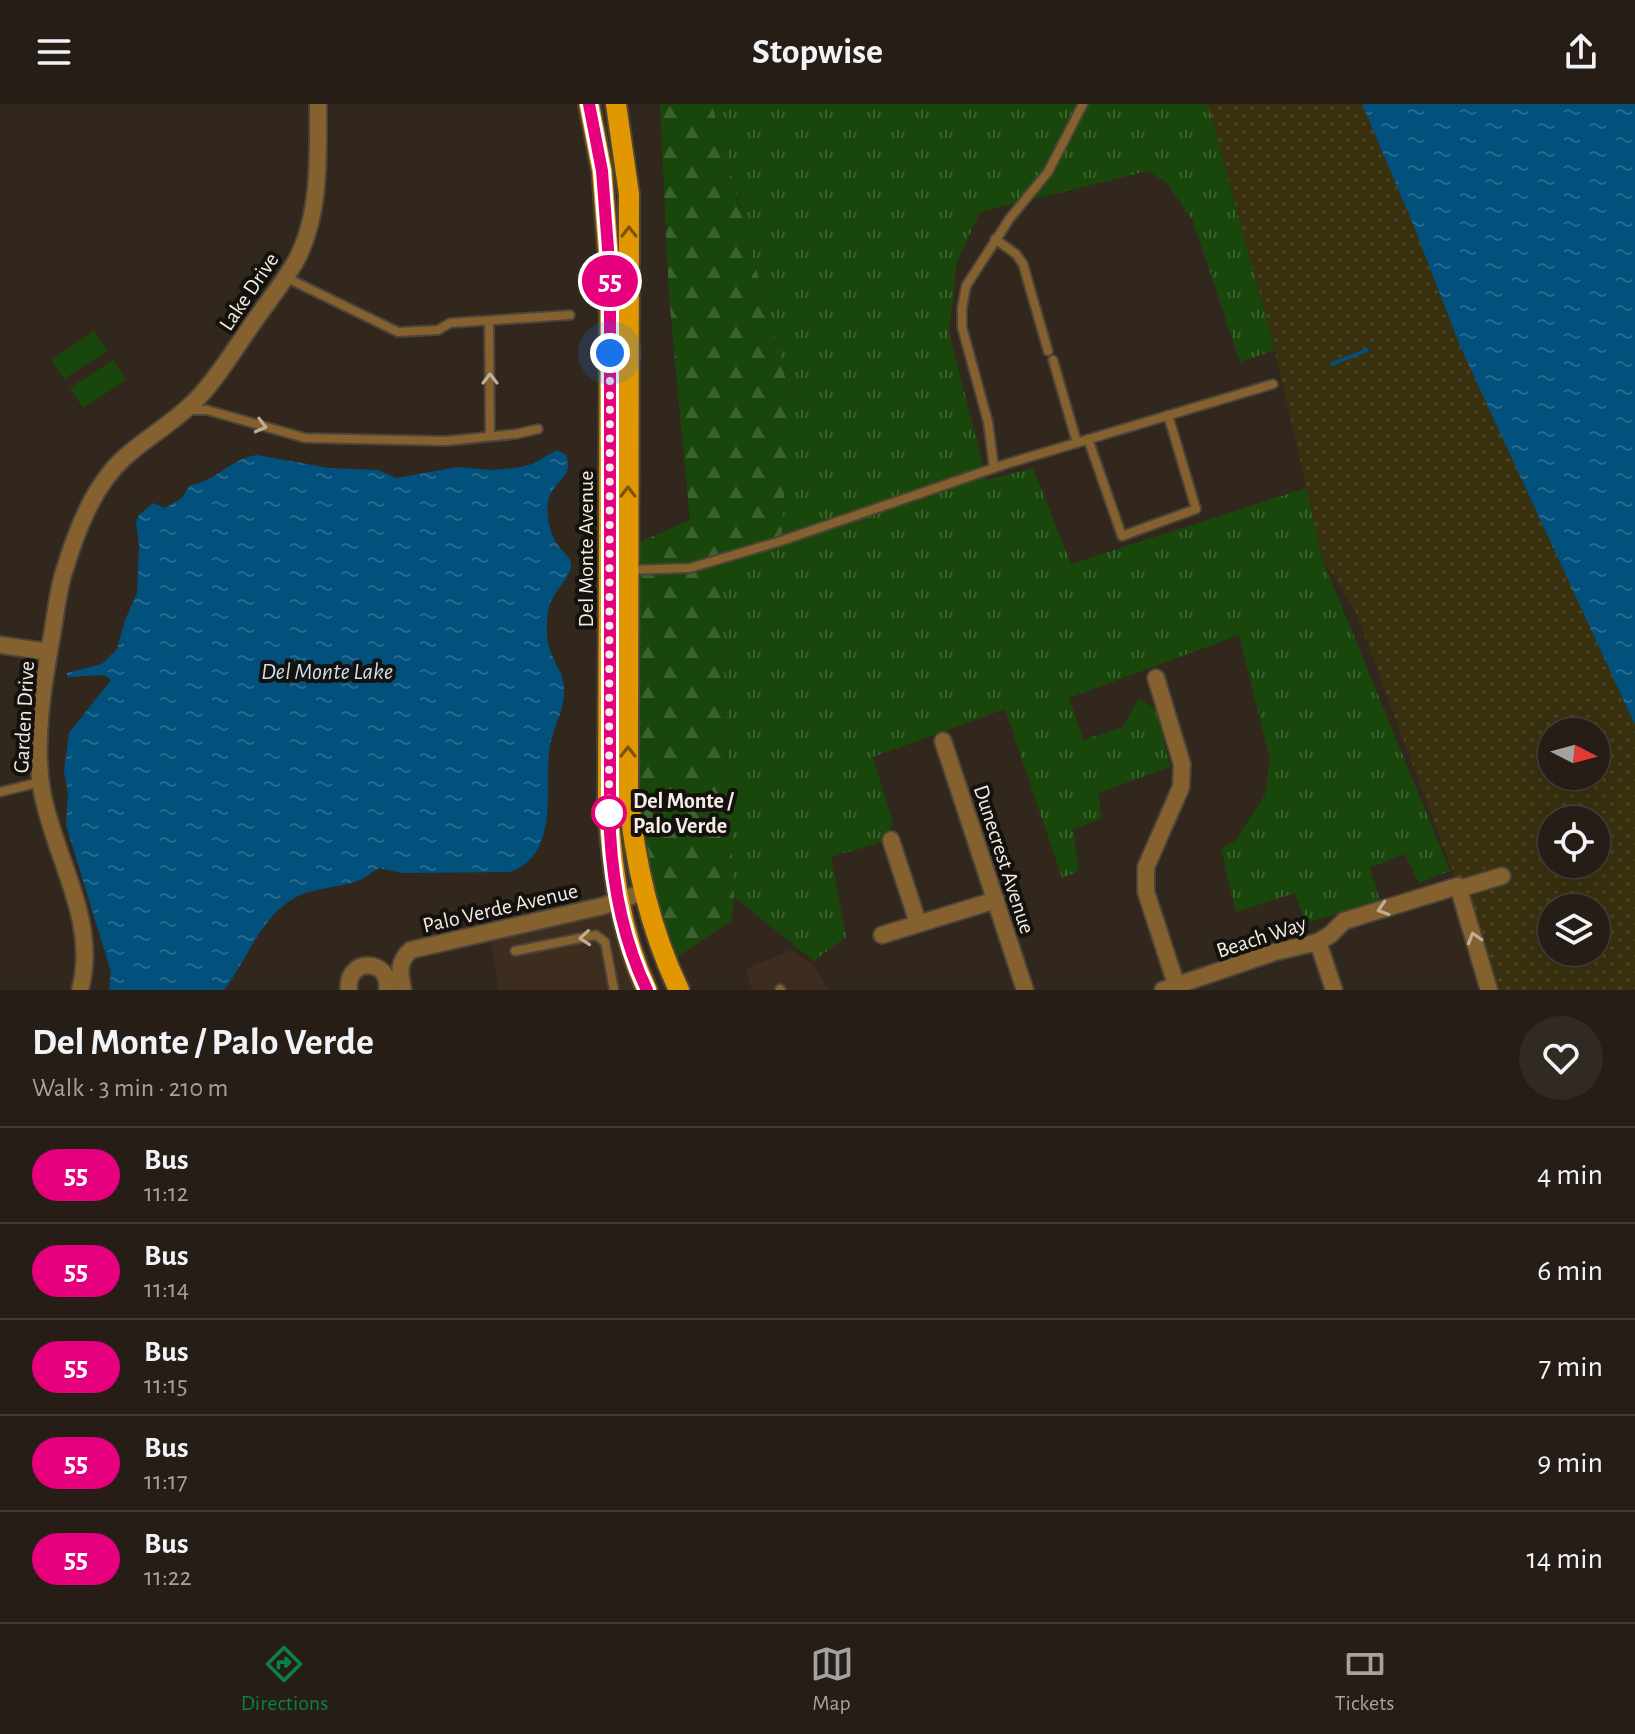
<!DOCTYPE html>
<meta charset="utf-8">
<style>
body{margin:0;font-family:"Alegreya Sans",sans-serif;background:#312a23;color:#f1f3f6;height:100vh;display:flex;flex-direction:column;font-size:30px;white-space:nowrap}
*{box-sizing:border-box;margin:0}
p{font-size:26px;color:#a3a2a1}
.icon{flex:none;width:44px;height:44px;fill:none;stroke:currentColor;stroke-width:2;stroke-linecap:round;stroke-linejoin:round}
.map{position:relative;height:886px;overflow:hidden}
.sheet{display:flex;flex-direction:column;background:#251d16;flex:1}
.sheet>*{flex:none}
.badge{padding:0 16px;border-radius:26px;font-size:28px;line-height:52px}
.needle{width:52px;rotate:96deg}
.buttons{position:absolute;left:1538px;top:614px;display:grid;gap:16px}
.buttons a{display:grid;place-items:center;width:72px;height:72px;border-radius:50%;background:#251d16;box-shadow:0 8px 32px #0002,0 0 0 2px #423b35;font-size:40px}
.you{position:absolute;width:40px;height:40px;margin:-20px;border:6px solid #fff;border-radius:50%;background:#1a73e8;box-shadow:0 0 0 12px #1a73e833}
.map>.badge{position:absolute;translate:-50% -50%;box-shadow:0 0 0 4px #fff}
.round{display:grid;place-items:center;flex:none;width:84px;height:84px;border-radius:42px;background:#312a23}
.headline{display:flex;align-items:center;justify-content:space-between;height:136px;padding:0 32px}
h1{font-size:38px;font-weight:600;line-height:60px}
ul{padding:0;list-style:none}
li{display:flex;align-items:center;gap:24px;height:96px;padding:0 32px;border-top:2px solid #423b35}
li div{flex:1}
li b{display:block;font-size:30px}
li em{font-style:normal}
li .badge{min-width:88px;font-weight:700;text-align:center}
header{display:flex;justify-content:space-between;align-items:center;height:104px;padding:0 32px;background:#251d16;font-size:36px;font-weight:600}
.tab-bar{display:flex;justify-content:space-around;align-items:center;height:112px;border-top:2px solid #423b35;background:#251d16;font-size:22px;color:#a3a2a1}
.tab-bar a{display:grid;justify-items:center;gap:4px}
.tab-bar .current{color:#0b8043}
.map>svg:first-child{display:block}
.built{fill:#3c2d1f}
.grass{fill:url(#grass-tufts)}
.forest{fill:url(#forest-firs)}
.sand{fill:url(#sand-dots);fill-rule:evenodd}
.pitch{fill:#19470b}
.water{fill:url(#water-ripples)}
.lines{fill:none;stroke-linecap:round;stroke-linejoin:round}
.stream{stroke:#01517c;stroke-width:4}
.service-casing{stroke:#4c4339;stroke-width:12}
.minor-casing{stroke:#4c4339;stroke-width:20}
.primary-casing{stroke:#4c4339;stroke-width:24}
.service{stroke:#84612e;stroke-width:8}
.minor{stroke:#84612e;stroke-width:16}
.primary{stroke:#e09700;stroke-width:20}
.oneway{stroke:#7a5406}
.oneway2{stroke:#c2ae94}
.line-casing{stroke:#fff;stroke-width:18}
.line{stroke:#e6007e;stroke-width:12}
.walk{stroke:#f4ede7;stroke-width:8;stroke-dasharray:0 14.4}
.stop-dot{fill:#fff;stroke:#e6007e;stroke-width:4}
.labels{text-anchor:middle;stroke-width:8;stroke-linejoin:round;paint-order:stroke}
.street-label{font-size:22px;fill:#f4ede7;stroke:#15110c}
.stop-label{font-size:22px;font-weight:bold;fill:#f4ede7;stroke:#15110c;text-anchor:start}
.water-label{font-size:24px;font-style:italic;fill:#cbdfef;stroke:#15110c}
</style>
<header><svg class="icon" aria-label="menu" viewBox="0 0 24 24"><path d="M4 6h16M4 12h16M4 18h16"/></svg>Stopwise<svg class="icon" aria-label="share" viewBox="0 0 24 24"><path d="M12 15V3M7 8l5-5 5 5M5 13v7h14v-7"/></svg></header>
<div class="map">
<svg width="1635" height="886" viewBox="0 0 1635 886">
<defs>
<pattern id="grass-tufts" width="24" height="20" patternUnits="userSpaceOnUse" patternTransform="scale(2)"><rect width="24" height="20" fill="#19470b"/><path d="M3 7l-1-3M5 7V3M7 7l1-3M15 17l-1-3M17 17v-4M19 17l1-3" fill="none" stroke="#3b622f"/></pattern>
<pattern id="forest-firs" width="22" height="20" patternUnits="userSpaceOnUse" patternTransform="scale(2)"><rect width="22" height="20" fill="#19470b"/><path d="M5 1l3.5 6h-7zM16 11l3.5 6h-7z" fill="#3b622f"/></pattern>
<pattern id="sand-dots" width="8" height="8" patternUnits="userSpaceOnUse" patternTransform="scale(2)"><rect width="8" height="8" fill="#38300f"/><path d="M2 2h.1M6 6h.1" fill="none" stroke="#4c4426" stroke-width="1.8" stroke-linecap="round"/></pattern>
<pattern id="water-ripples" width="26" height="14" patternUnits="userSpaceOnUse" patternTransform="scale(2)"><rect width="26" height="14" fill="#01517c"/><path d="M2 4q2-2 4 0t4 0M15 11q2-2 4 0t4 0" fill="none" stroke="#276a8f"/></pattern>
</defs>
<rect width="100%" height="100%" fill="#31271d"/>
<!-- built -->
<g class="built">
<path d="M619 796 647 886H499L490 829Z"/>
<path d="M791 846 812 860 829 886H752L745 865Z"/>
</g>
<!-- grass -->
<path class="grass" d="M712 0H1208L1275 246 1240 258 1193 117 1167 79 1148 67 980 108 957 158 949 229 987 376 1033 364 1071 460 1306 384 1322 454 1450 767 1419 779 1405 750 1370 764 1380 797 1306 819 1295 789 1236 808 1221 745 1235 737 1265 691 1270 655 1239 531 1069 594 1083 636 1123 623 1138 595 1156 605 1170 663 1098 689 1102 714 1073 725 1079 767 1062 774 1005 605 873 653 893 719 885 737 831 753 846 833 814 857 734 793 719 455 791 295Z"/>
<!-- forest -->
<path class="forest" d="M660 0H712L791 295 781 437 719 455 734 793 731 817 677 853 653 783 639 693 640 438 690 416 669 192Z"/>
<!-- sand -->
<path class="sand" d="M1208 0H1362L1413 120 1460 242 1635 621V886H1489L1458 782 1355 506 1322 454 1275 246ZM1552 628H1596V672H1552ZM1552 716H1596V760H1552ZM1552 804H1596V848H1552Z"/>
<!-- pitch -->
<g class="pitch">
<path d="M94 227 107 247 64 275 51 256Z"/>
<path d="M113 256 126 276 83 304 70 284Z"/>
</g>
<!-- water -->
<g class="water">
<path d="M1362 0H1635V621L1460 242 1413 120Z"/>
<path d="M557 346 566 351C575 376 551 376 548 399 546 411 550 430 557 440 561 446 570 453 571 459 574 472 551 487 548 507 546 521 546 536 551 549 556 562 563 569 564 583 566 606 551 626 549 648 545 688 559 751 510 768L403 769 379 764C371 768 365 775 357 777 335 785 312 783 291 796 260 816 246 857 224 886H109L111 868 66 721 68 690 64 667 69 629 111 576 104 571 67 573V569L102 560 117 545 125 516 137 489 139 441 136 418 139 411 153 399 165 404 182 394 190 381C217 377 231 354 257 351L329 364 378 366 396 374 458 363 493 366 521 363 532 360Z"/>
</g>
<g class="lines">
<!-- stream -->
<path class="stream" d="M1332 260 1367 246"/>
<!-- service casing -->
<g class="service-casing">
<g id="service">
<path d="M995 135 1016 150 1023 160 1048 247"/>
<path d="M285 173 398 228 438 226 450 219 570 211"/>
<path d="M489 217 490 332"/>
<path d="M1053 256 1077 339"/>
<path d="M190 306H207L305 334 446 337 516 330 538 325"/>
<path d="M1088 335 1122 432 1196 405 1168 311"/>
<path d="M994 364 988 318 962 223V204L966 182 1010 114 1048 68 1083 0"/>
<path d="M629 466 690 464 781 437 1006 360 1273 280"/>
<path d="M0 688 41 678"/>
<path d="M515 847 596 831 605 838 614 886"/>
<path d="M780 885 781 886"/>
</g>
</g>
<!-- minor casing -->
<g class="minor-casing">
<g id="minor">
<path d="M0 541 49 548"/>
<path d="M1156 574 1182 660 1181 683 1146 763V788L1178 886"/>
<path d="M943 637 1025 886"/>
<path d="M891 736 918 819"/>
<path d="M1459 785 1502 772"/>
<path d="M882 831 996 796"/>
<path d="M1318 838 1334 886"/>
<path d="M80 886C99 817 54 754 42 687 33 635 44 576 53 525 56 507 58 488 63 471 75 431 92 383 124 354 146 334 173 319 195 297 216 276 232 249 249 225 264 202 284 179 297 155 321 108 318 51 318 0"/>
<path d="M349 886C345 853 392 854 387 886"/>
<path d="M403 886C400 869 397 858 411 846L603 802 643 788"/>
<path d="M1163 886 1275 848 1318 838 1330 831 1344 817 1458 782 1489 886"/>
</g>
</g>
<!-- primary casing -->
<g class="primary-casing">
<g id="primary">
<path d="M589 0 602 67 610 170 608 700C612 764 620 828 647 886"/>
<path d="M616 0 629 90 628 686C634 755 649 823 679 886"/>
</g>
</g>
<!-- service -->
<use href="#service" class="service"/>
<!-- minor -->
<use href="#minor" class="minor"/>
<!-- primary -->
<use href="#primary" class="primary"/>
</g>
<!-- one-way arrows -->
<defs><path id="oneway-chevron" d="M-2-3.5L2.5 0L-2 3.5" fill="none" stroke-width="1.6" stroke-linecap="round" stroke-linejoin="round" transform="scale(2)"/></defs>
<g class="oneway">
<use href="#oneway-chevron" transform="translate(629 128) rotate(-90)"/>
<use href="#oneway-chevron" transform="translate(628 388) rotate(-90)"/>
<use href="#oneway-chevron" transform="translate(628 648) rotate(-90)"/>
</g>
<g class="oneway2">
<use href="#oneway-chevron" transform="translate(490 275) rotate(-90)"/>
<use href="#oneway-chevron" transform="translate(261 322) rotate(15)"/>
<use href="#oneway-chevron" transform="translate(1383 805) rotate(163)"/>
<use href="#oneway-chevron" transform="translate(585 834) rotate(175)"/>
<use href="#oneway-chevron" transform="translate(1474 834) rotate(-107)"/>
</g>
<g class="lines">
<!-- line casing -->
<g class="line-casing">
<path id="line" d="M589 0 602 67 610 170V729C613 782 624 838 647 886"/>
</g>
<!-- line -->
<use href="#line" class="line"/>
<!-- walk -->
<path class="walk" d="M609 709 610 249"/>
</g>
<!-- markers -->
<circle class="stop-dot" cx="609" cy="709" r="16"/>
<g class="labels">
<!-- street labels -->
<g class="street-label">
<text transform="translate(248 187) rotate(-56)" y="8">Lake Drive</text>
<text transform="translate(585 445) rotate(-90)" y="8">Del Monte Avenue</text>
<text transform="translate(23 613) rotate(-87)" y="8">Garden Drive</text>
<text transform="translate(1005 755) rotate(72)" y="8">Dunecrest Avenue</text>
<text transform="translate(500 803) rotate(-13)" y="8">Palo Verde Avenue</text>
<text transform="translate(1261 832) rotate(-18)" y="8">Beach Way</text>
</g>
<!-- stop labels -->
<g class="stop-label">
<text x="633" y="704">Del Monte /<tspan x="633" dy="25">Palo Verde</tspan></text>
</g>
<!-- water labels -->
<g class="water-label">
<text x="327" y="575">Del Monte Lake</text>
</g>
</g>
</svg>
<div class="buttons">
<a><svg class="needle" viewBox="-14 -14 28 28"><path d="M0-13l5 13h-10z" fill="#e53935"/><path d="M0 13l5-13h-10z" fill="#a3a2a1"/></svg></a>
<a><svg class="icon" aria-label="locate" viewBox="0 0 24 24"><circle cx="12" cy="12" r="6"/><path d="M12 2v4M12 18v4M2 12h4M18 12h4"/></svg></a>
<a><svg class="icon" aria-label="layers" viewBox="0 0 24 24"><path d="M12 4l9 5-9 5-9-5zM3 14l9 5 9-5"/></svg></a>
</div>
<div class="you" style="left:610px;top:249px"></div>
<b class="badge" style="left:610px;top:177px;background:#e6007e;color:#fff">55</b>
</div>
<section class="sheet">
<div class="headline"><div><h1>Del Monte / Palo Verde</h1><p>Walk · 3 min · 210 m</p></div><a class="round"><svg class="icon" aria-label="heart" viewBox="0 0 24 24"><path d="M12 20l-8-8c-3-5 5-10 8-4 3-6 11-1 8 4z"/></svg></a></div>
<ul>
<li><span class="badge" style="background:#e6007e;color:#fff">55</span><div><b>Bus</b><p>11:12</p></div><em>4 min</em></li>
<li><span class="badge" style="background:#e6007e;color:#fff">55</span><div><b>Bus</b><p>11:14</p></div><em>6 min</em></li>
<li><span class="badge" style="background:#e6007e;color:#fff">55</span><div><b>Bus</b><p>11:15</p></div><em>7 min</em></li>
<li><span class="badge" style="background:#e6007e;color:#fff">55</span><div><b>Bus</b><p>11:17</p></div><em>9 min</em></li>
<li><span class="badge" style="background:#e6007e;color:#fff">55</span><div><b>Bus</b><p>11:22</p></div><em>14 min</em></li>
</ul>
</section>
<nav class="tab-bar">
<a class="current"><svg class="icon" aria-label="directions" viewBox="0 0 24 24"><path d="M12 3l9 9-9 9-9-9zM9 14v-3h6M13 9l2 2-2 2"/></svg>Directions</a>
<a><svg class="icon" aria-label="map" viewBox="0 0 24 24"><path d="M3 6l6-2 6 2 6-2v14l-6 2-6-2-6 2zM9 4v14M15 6v14"/></svg>Map</a>
<a><svg class="icon" aria-label="tickets" viewBox="0 0 24 24"><path d="M3 7h18v10H3zM15 7v10"/></svg>Tickets</a>
</nav>
